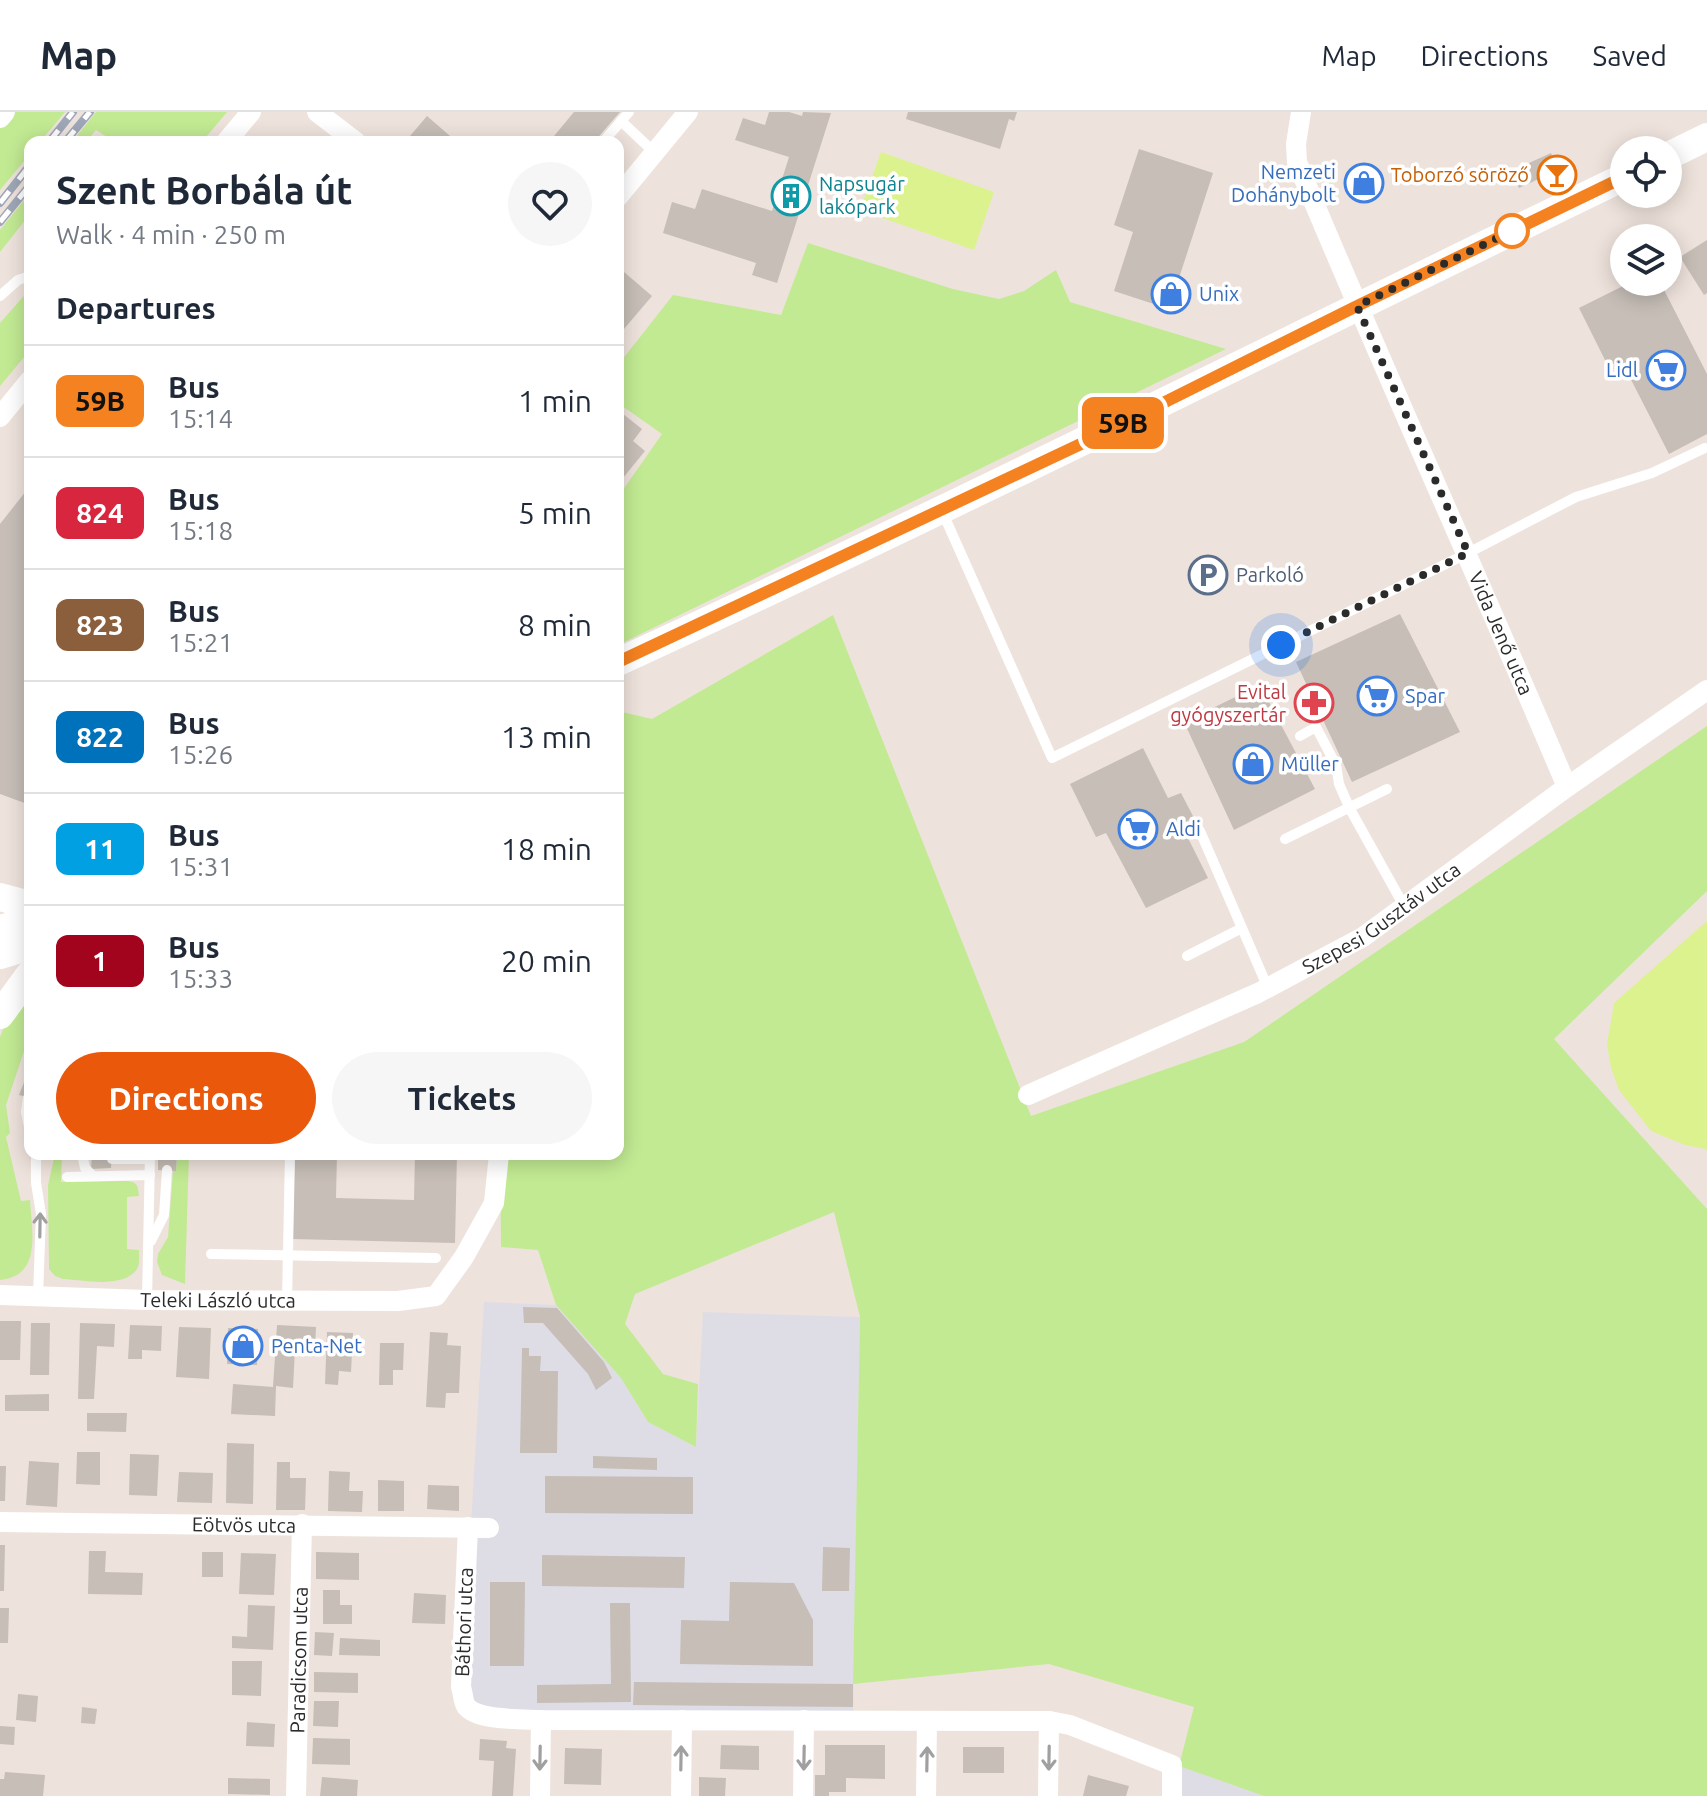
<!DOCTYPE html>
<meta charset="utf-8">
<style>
body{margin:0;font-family:Ubuntu,sans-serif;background:#f6f6f7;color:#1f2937;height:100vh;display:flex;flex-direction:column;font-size:30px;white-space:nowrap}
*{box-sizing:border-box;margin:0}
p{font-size:26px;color:#747a83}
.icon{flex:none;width:44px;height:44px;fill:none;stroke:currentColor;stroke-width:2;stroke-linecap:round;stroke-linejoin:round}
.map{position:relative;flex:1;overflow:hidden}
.drawer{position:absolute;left:24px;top:24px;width:600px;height:1024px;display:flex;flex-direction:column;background:#fff;border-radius:16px;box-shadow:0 4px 20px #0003}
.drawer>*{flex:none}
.badge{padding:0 16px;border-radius:12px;font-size:28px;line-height:52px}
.buttons{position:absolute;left:1610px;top:24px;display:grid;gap:16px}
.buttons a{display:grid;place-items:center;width:72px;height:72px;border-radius:50%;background:#fff;box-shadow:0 4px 20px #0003;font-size:40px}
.you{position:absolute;width:40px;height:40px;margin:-20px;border:6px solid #fff;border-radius:50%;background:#1a73e8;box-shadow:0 0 0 12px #1a73e833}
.map>.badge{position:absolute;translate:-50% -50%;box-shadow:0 0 0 4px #fff}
h2{padding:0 32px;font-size:30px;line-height:72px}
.round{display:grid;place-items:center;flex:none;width:84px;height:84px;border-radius:42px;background:#f6f6f7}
.overview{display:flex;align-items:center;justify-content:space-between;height:136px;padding:0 32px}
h1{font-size:38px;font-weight:600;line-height:60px}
.action{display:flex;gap:16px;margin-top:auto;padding:16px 32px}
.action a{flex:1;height:92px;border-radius:48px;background:#ea580c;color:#fff;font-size:32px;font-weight:600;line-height:92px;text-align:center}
.action a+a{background:#f6f6f7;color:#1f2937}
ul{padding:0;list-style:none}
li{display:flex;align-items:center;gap:24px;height:112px;padding:0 32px;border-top:2px solid #e0e1e3}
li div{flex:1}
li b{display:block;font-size:30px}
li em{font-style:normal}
li .badge{min-width:88px;font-weight:700;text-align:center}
header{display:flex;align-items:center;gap:48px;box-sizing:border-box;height:112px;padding:0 40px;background:#fff;border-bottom:2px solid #e0e1e3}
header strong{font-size:38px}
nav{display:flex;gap:44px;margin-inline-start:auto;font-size:28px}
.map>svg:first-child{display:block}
.industrial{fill:#dedde6}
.green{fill:#c2ea93}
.pitch{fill:#dcf28e}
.building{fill:#c6beb7}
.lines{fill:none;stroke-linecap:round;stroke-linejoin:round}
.lane{stroke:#fff;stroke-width:10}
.street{stroke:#fff;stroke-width:20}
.secondary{stroke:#fff;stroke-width:28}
.rail-casing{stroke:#9ea7b7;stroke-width:8}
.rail{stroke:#fff;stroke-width:5;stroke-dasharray:15;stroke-linecap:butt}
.oneway{stroke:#a0a0a0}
.line-casing{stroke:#fff;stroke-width:18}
.line{stroke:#f58220;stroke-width:12}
.walk{stroke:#2b2b2b;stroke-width:8;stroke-dasharray:0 14.4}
.stop-dot{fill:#fff;stroke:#f58220;stroke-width:4}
.labels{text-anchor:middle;stroke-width:7;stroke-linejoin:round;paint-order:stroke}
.shop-label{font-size:20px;fill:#366cbe;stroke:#fff;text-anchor:start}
.food-label{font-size:20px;fill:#c56008;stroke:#fff;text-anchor:end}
.culture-label{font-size:20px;fill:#0d838f;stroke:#fff;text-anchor:start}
.service-label{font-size:20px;fill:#4e5e75;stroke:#fff;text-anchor:start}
.street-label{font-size:20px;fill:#2b2b2b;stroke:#fff}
.health-label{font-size:20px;fill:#be3a42;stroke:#fff;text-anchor:end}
</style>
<header>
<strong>Map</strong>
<nav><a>Map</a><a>Directions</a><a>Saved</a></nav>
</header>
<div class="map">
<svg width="1707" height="1684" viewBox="0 0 1707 1684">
<rect width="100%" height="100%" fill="#eee3dc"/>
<!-- industrial -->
<g class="industrial">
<path d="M484 1190 556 1193 621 1266 648 1310 696 1335 703 1200 860 1205 853 1612 468 1607 471 1412Z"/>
<path d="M1179 1654 1264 1684H1178Z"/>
</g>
<!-- green -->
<g class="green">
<path d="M14 0H65L40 30H30V42L0 78V16Z"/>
<path d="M96 0H227L202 30H109L110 27 96 18 86 30H72Z"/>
<path d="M30 81V102L0 140V118Z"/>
<path d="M808 131 953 177 999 187 1024 179 1056 158 1070 190 1226 237 618 533V385L662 322 618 291V253L673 183 781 203Z"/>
<path d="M30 177V238L0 274V211Z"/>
<path d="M833 503 1031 1004 1244 930 1707 614V779L1554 927 1707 1097V1684H1264L1179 1654 1194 1595 1049 1552 853 1572 860 1205 834 1100 635 1182 625 1212 663 1262 698 1272 696 1335 648 1310 621 1266 556 1193 538 1138 501 1135 500 1042H618V599L652 607Z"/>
<path d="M30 878V921L6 993 10 1021 6 1025 21 1089 30 1088C32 1120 42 1164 0 1168V925L6 910Z"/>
<path d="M55 1042H62L61 1070 127 1069C138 1070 138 1074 139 1084L127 1085V1137L139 1138C139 1143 140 1152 137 1157 124 1177 83 1168 63 1167L55 1164 49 1157 48 1073Z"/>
<path d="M177 1042H189L185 1172 162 1163 157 1150 158 1142 168 1125 173 1059 176 1058Z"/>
</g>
<!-- pitch -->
<g class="pitch">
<path d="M881 40 994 80 974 138 860 98Z"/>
<path d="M1707 809V1037H1706L1685 1033 1651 1019 1619 978 1611 956 1607 932 1614 891Z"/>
</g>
<!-- building -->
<g class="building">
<path d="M574 0H620L594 30H549Z"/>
<path d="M769 0H789L802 4 803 0 831 1 777 171 752 163 756 151 663 121 672 90 695 97 702 77 772 99 789 45 735 28 743 6 765 13Z"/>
<path d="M908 0H1017L1014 9 1009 7 1000 37 906 7Z"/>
<path d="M427 4 457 30H405Z"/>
<path d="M1139 37 1213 61 1169 197 1114 179 1133 120 1114 113Z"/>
<path d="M1551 41 1558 58 1519 76 1511 59Z"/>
<path d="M1707 128V181L1704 183 1680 145Z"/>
<path d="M624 160 652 184 618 224V167Z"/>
<path d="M1631 170H1660L1707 262V322L1669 342 1621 248 1608 254 1579 196Z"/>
<path d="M618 298 642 317 633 329 645 339 618 372Z"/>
<path d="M30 374V693L0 682V412Z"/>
<path d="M1400 502 1460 620 1352 670 1296 550Z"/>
<path d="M1260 573 1315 677 1234 718 1184 610Z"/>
<path d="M1143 636 1168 686 1181 681 1194 706 1181 712 1208 766 1146 796 1106 721 1096 725 1070 672Z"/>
<path d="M30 955V986L19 983Z"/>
<path d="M92 1042H112L111 1056 91 1057Z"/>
<path d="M158 1042H177L176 1059 158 1058Z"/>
<path d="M295 1042H337L336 1086 414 1088 415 1042H457L455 1131 292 1127Z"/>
<path d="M523 1195 557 1196 604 1250 612 1266 596 1278 588 1262 543 1211H524Z"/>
<path d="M0 1209H21L20 1248H0Z"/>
<path d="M31 1211H50L49 1263H30Z"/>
<path d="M80 1211 115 1212 114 1235 97 1234 94 1287H78Z"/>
<path d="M130 1213 162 1214 161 1239 142 1238V1247H128Z"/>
<path d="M277 1213 316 1215 315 1238 295 1237 293 1276 276 1274 275 1304 231 1302 233 1272 273 1275Z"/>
<path d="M179 1215 211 1216 209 1267 176 1265Z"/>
<path d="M228 1216 258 1217 257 1253 227 1252Z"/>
<path d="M327 1220 353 1221 351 1260 339 1259 338 1273 325 1272Z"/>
<path d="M430 1220 448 1221 447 1233 461 1234 459 1281H446L445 1296 426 1295Z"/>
<path d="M380 1231H404L403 1258H393V1273H379Z"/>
<path d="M522 1236H529V1244H541L540 1259H558L557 1341H520Z"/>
<path d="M49 1282V1299H5V1283Z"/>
<path d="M87 1301H127L126 1320 87 1319Z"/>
<path d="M227 1331 254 1332 253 1392 226 1391Z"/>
<path d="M77 1340H100V1373L76 1372Z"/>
<path d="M130 1342 159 1343 157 1384 129 1383Z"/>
<path d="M593 1344 657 1346V1358L593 1356Z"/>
<path d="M29 1349 59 1351 57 1395 26 1393Z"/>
<path d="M277 1350H290V1366H306L305 1398H276Z"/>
<path d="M0 1354H6L5 1389H0Z"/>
<path d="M329 1359 350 1360 349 1379H363L362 1400 328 1399Z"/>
<path d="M179 1360 213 1361 212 1391 177 1390Z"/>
<path d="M545 1364 693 1365V1402L545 1401Z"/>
<path d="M378 1368 404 1369V1399H378Z"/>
<path d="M428 1373 459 1374V1399L427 1397Z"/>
<path d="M0 1433H5L4 1479H0Z"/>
<path d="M823 1435 850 1436 849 1479H822Z"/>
<path d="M89 1439H106L105 1460 143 1461 142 1483 88 1482Z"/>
<rect x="202" y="1440" width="21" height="25"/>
<path d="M316 1440 359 1441V1468L316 1467Z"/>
<path d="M241 1441 276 1442 274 1483 239 1482Z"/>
<path d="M542 1443 685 1445 684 1476 542 1474Z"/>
<path d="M490 1470H525L524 1554H490Z"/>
<path d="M730 1470 794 1471 813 1508V1554L680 1552 681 1508 729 1509Z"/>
<path d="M323 1478H340V1493H352V1512H323Z"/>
<path d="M414 1481 446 1483 445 1512 412 1511Z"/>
<path d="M610 1491H630L631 1590 537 1591V1573L611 1572Z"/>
<path d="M248 1493 275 1494 273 1538 232 1536V1524L247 1525Z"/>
<path d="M0 1496H9L8 1531H0Z"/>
<path d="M315 1520 334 1521 332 1544 314 1543Z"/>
<path d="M340 1526 380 1528V1544L339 1543Z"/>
<path d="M232 1549H262L261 1584 232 1583Z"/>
<path d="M314 1560 358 1561V1581L314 1580Z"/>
<path d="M634 1570 853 1572V1595L633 1593Z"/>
<path d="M18 1582 38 1584 36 1610 16 1608Z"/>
<path d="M314 1589H339L338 1615 313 1614Z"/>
<path d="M82 1595 97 1597 95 1612 81 1611Z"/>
<path d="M247 1610 275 1612 274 1635 246 1634Z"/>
<path d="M0 1614 15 1615 14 1633 0 1632Z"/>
<path d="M313 1626 350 1627V1653L312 1652Z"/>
<path d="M480 1627 507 1629 506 1636 516 1637 513 1684H492L494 1649 479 1648Z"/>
<path d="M721 1633 759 1634V1658L720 1657Z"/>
<path d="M825 1633H885V1667L846 1666V1680H829V1684H815V1663H825Z"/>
<rect x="963" y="1635" width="41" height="26"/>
<path d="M565 1636 602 1637 601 1673 564 1672Z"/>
<path d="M5 1660 45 1663 43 1684H0V1667H4Z"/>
<path d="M1088 1663 1129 1674 1126 1684H1083Z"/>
<path d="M322 1665 358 1668 357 1684H320Z"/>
<path d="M699 1665 726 1666 725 1684H699Z"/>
<path d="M228 1666 270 1667V1683L228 1682Z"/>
</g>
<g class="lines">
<!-- lane -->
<g class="lane">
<path d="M621 9 655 41"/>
<path d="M603 30 629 0"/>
<path d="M0 184 18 168 30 164"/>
<path d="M942 399 1052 646 1468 441 1576 385 1652 361 1705 336"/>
<path d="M1300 624 1316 615 1336 653 1339 672 1350 697 1404 794"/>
<path d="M1200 719 1268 876"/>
<path d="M1285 727 1387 677"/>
<path d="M1187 844 1242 816"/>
<path d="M28 986 26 1000 30 1020"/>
<path d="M36 1042V1071L41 1102 38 1184"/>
<path d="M82 1042 85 1056 93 1064"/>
<path d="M112 1047H150"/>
<path d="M67 1065 150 1063"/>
<path d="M151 1129 164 1103 167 1058"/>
<path d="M211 1142 436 1146"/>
<path d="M147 1188 150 1042"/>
<path d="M287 1189 290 1042"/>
</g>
<!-- street -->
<g class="street">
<path d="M317 0 356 30"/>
<path id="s1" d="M1301 0 1296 32 1297 50C1384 260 1479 466 1567 675"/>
<path d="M0 6 5 0"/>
<path d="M226 30 251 0"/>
<path d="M618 85 688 0"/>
<path d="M0 305 30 268"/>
<path id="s2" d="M1028 983 1258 881 1363 825 1567 675 1707 578"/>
<path id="s3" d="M0 1183 147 1188 398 1189 436 1184 464 1145 494 1091 499 1042"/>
<path id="s4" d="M0 1410 489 1416"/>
<path d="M468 1415 461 1575C463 1580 463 1589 466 1594 477 1609 523 1607 541 1608L1049 1609 1070 1613 1172 1653V1684"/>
<path id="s5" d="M296 1684 302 1412"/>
<path d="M540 1684 541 1608"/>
<path d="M681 1684 682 1608"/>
<path d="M803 1684 804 1608"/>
<path d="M926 1684 927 1610"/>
<path d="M1048 1684 1049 1609"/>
</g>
<!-- secondary -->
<g class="secondary">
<path d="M1668 44 1707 25"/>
<path d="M618 550C956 395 1289 227 1624 65"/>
<path d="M0 785 30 793"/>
<path d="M0 817 30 809"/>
<path d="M0 843 30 834"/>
<path d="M0 903 30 862"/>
</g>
<!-- rail casing -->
<g class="rail-casing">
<g id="rail">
<path d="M49 30 73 0"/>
<path d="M65 30 90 0"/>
<path d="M0 91 30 53"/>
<path d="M0 110 30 73"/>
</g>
</g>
<!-- rail -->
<use href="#rail" class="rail"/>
</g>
<!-- one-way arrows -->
<defs><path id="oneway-shaft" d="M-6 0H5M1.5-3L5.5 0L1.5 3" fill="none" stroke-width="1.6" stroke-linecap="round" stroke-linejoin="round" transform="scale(2)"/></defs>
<g class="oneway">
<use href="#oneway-shaft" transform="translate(40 1113) rotate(-89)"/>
<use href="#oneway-shaft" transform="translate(540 1646) rotate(91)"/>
<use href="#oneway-shaft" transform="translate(681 1646) rotate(-89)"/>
<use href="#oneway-shaft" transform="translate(804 1646) rotate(91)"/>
<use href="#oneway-shaft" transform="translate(1049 1646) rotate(91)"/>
<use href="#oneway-shaft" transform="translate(927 1647) rotate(-89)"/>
</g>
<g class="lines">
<!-- line casing -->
<g class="line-casing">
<path id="line" d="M618 550 1083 331 1357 194 1624 65"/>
</g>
<!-- line -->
<use href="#line" class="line"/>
<!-- walk -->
<path class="walk" d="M1281 533 1468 441 1357 194 1516 117 1512 119"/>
</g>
<!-- icons -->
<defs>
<g id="bar-ring" transform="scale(2)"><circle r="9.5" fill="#fff" stroke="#e8710a" stroke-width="1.5"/><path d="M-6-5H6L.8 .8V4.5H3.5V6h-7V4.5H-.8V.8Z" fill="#e8710a"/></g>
<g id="shop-ring" transform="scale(2)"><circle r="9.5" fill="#fff" stroke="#3f7fe0" stroke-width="1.5"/><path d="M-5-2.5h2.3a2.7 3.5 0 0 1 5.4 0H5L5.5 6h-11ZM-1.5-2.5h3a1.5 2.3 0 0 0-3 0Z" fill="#3f7fe0"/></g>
<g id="building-ring" transform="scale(2)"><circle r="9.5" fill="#fff" stroke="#0f9aa8" stroke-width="1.5"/><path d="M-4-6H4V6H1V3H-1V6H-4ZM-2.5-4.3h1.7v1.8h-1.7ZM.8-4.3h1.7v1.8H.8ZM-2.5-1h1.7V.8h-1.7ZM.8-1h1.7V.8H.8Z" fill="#0f9aa8"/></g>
<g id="supermarket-ring" transform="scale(2)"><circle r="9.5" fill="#fff" stroke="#3f7fe0" stroke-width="1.5"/><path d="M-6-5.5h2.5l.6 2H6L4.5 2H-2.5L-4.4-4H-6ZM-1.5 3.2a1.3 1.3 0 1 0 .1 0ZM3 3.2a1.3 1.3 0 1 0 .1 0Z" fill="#3f7fe0"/></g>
<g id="parking-ring" transform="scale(2)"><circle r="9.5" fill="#fff" stroke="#5c6f8a" stroke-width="1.5"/><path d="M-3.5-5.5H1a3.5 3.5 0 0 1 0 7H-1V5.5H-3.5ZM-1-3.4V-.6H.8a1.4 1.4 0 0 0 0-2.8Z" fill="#5c6f8a"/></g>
<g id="pharmacy-ring" transform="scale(2)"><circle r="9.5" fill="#fff" stroke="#e0444e" stroke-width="1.5"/><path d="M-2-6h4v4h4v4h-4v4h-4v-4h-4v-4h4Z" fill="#e0444e"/></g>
</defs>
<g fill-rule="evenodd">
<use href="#bar-ring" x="1557" y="63"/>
<use href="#shop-ring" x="1364" y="71"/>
<use href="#building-ring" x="791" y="84"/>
<use href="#shop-ring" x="1171" y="182"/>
<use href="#supermarket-ring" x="1666" y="258"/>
<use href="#parking-ring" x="1208" y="463"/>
<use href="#supermarket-ring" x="1377" y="584"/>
<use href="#pharmacy-ring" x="1314" y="591"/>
<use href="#shop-ring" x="1253" y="652"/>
<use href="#supermarket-ring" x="1138" y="717"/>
<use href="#shop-ring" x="243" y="1234"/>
</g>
<!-- markers -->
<circle class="stop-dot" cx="1512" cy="119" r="16"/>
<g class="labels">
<!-- shop labels -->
<g class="shop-label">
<text x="1336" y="67" text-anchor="end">Nemzeti<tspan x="1336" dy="23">Dohánybolt</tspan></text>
<text x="1199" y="189">Unix</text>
<text x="1638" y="265" text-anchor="end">Lidl</text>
<text x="1405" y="591">Spar</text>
<text x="1281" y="659">Müller</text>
<text x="1166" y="724">Aldi</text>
<text x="271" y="1241">Penta-Net</text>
</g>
<!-- food labels -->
<g class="food-label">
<text x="1529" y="70">Toborzó söröző</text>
</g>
<!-- culture labels -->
<g class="culture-label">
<text x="819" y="79">Napsugár<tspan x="819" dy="23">lakópark</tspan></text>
</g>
<!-- service labels -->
<g class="service-label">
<text x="1236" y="470">Parkoló</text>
</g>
<!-- street labels -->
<g class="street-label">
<text dy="7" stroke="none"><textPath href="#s1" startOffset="564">Vida Jenő utca</textPath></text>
<text dy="7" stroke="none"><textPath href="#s2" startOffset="396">Szepesi Gusztáv utca</textPath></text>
<text dy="7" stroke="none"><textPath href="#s3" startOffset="218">Teleki László utca</textPath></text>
<text dy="7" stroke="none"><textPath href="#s4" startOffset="244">Eötvös utca</textPath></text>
<text transform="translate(464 1510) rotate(-88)" y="7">Báthori utca</text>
<text dy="7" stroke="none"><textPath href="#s5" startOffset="136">Paradicsom utca</textPath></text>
</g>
<!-- health labels -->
<g class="health-label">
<text x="1286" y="587">Evital<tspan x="1286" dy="23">gyógyszertár</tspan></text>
</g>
</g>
</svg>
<div class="buttons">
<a><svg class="icon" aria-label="locate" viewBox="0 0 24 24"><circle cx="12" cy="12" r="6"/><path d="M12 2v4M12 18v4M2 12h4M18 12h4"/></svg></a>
<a><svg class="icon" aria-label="layers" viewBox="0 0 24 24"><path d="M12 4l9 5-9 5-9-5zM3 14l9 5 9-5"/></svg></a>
</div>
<div class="you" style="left:1281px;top:533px"></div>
<b class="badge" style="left:1123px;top:311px;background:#f58220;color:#111">59B</b>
<section class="drawer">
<div class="overview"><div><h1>Szent Borbála út</h1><p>Walk · 4 min · 250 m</p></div><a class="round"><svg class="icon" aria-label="heart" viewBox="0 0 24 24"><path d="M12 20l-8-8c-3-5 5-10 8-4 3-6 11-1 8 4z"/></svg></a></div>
<h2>Departures</h2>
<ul>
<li><span class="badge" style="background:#f58220;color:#111">59B</span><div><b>Bus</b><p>15:14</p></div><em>1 min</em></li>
<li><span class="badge" style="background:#d7263d;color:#fff">824</span><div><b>Bus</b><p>15:18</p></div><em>5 min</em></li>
<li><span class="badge" style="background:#8b5e3c;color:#fff">823</span><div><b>Bus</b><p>15:21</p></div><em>8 min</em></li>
<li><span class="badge" style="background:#0072bc;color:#fff">822</span><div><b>Bus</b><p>15:26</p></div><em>13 min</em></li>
<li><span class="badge" style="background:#01a0e3;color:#fff">11</span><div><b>Bus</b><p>15:31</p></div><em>18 min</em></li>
<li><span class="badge" style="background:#a2041d;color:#fff">1</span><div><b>Bus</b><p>15:33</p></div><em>20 min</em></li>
</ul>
<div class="action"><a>Directions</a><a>Tickets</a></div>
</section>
</div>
